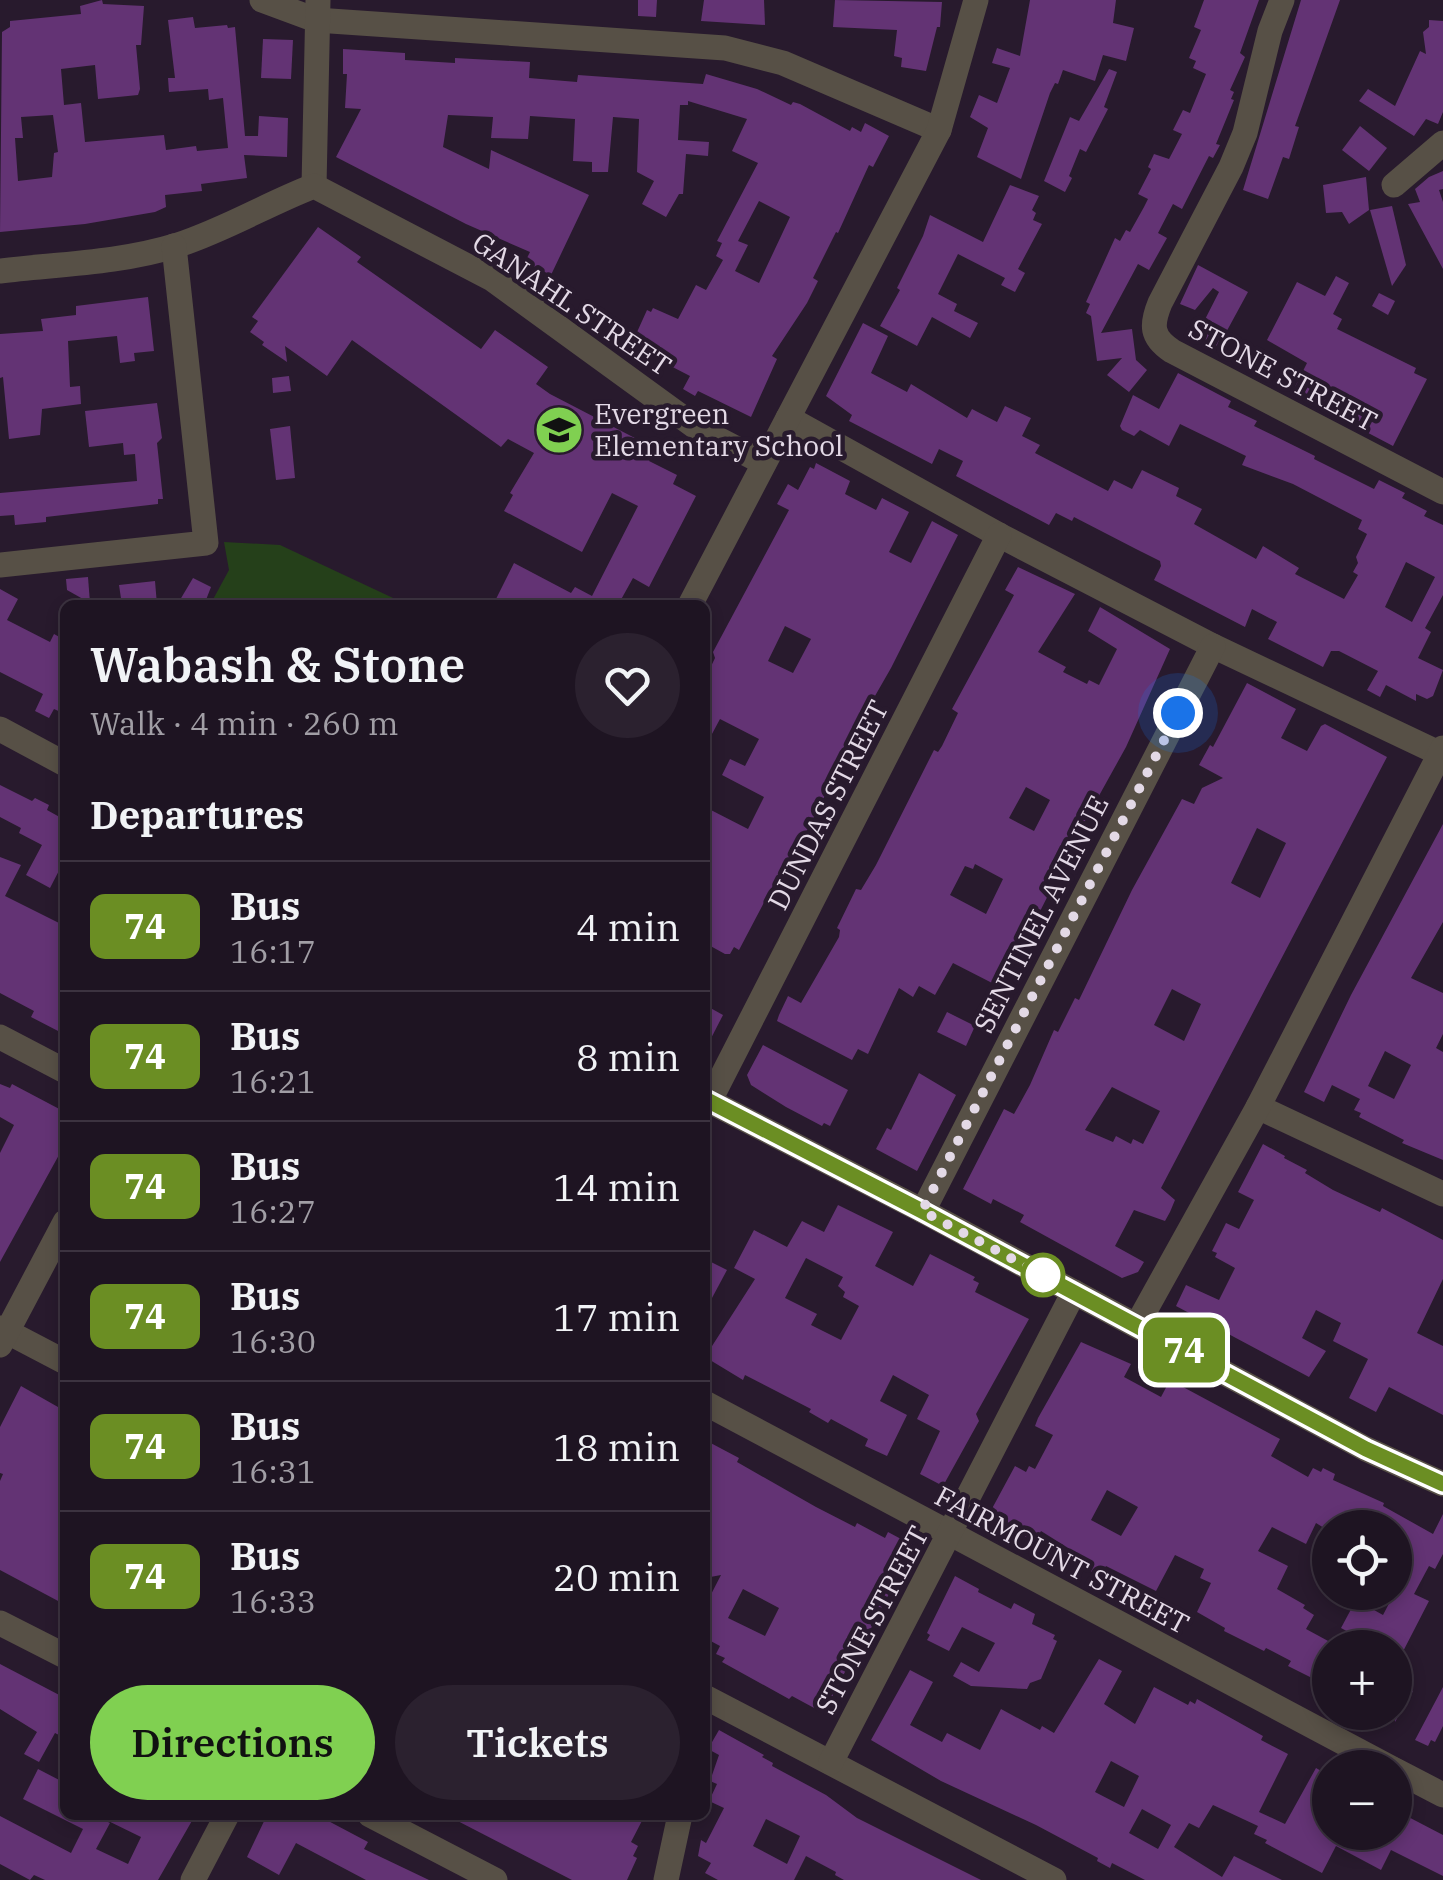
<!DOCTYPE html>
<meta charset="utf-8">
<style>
body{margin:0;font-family:"IBM Plex Serif",serif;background:#2b212f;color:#f1f3f6;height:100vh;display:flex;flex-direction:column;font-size:38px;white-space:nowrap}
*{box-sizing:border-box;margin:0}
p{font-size:32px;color:#a19ea5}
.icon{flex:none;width:55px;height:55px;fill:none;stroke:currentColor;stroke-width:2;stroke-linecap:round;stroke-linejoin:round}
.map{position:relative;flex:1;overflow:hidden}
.details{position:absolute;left:60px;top:600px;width:650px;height:1220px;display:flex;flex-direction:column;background:#1e1422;border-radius:15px;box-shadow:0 5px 15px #0003,0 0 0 2px #3c3340}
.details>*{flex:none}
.badge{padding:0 20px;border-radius:15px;font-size:35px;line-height:65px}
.buttons{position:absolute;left:1312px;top:1510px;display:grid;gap:20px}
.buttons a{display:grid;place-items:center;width:100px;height:100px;border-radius:50%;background:#1e1422;box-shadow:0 5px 15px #0003,0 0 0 2px #3c3340;font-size:50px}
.you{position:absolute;width:50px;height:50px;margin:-25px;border:8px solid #fff;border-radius:50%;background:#1a73e8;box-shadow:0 0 0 15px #1a73e833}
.map>.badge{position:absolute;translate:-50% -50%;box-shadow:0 0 0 5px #fff}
h2{padding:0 30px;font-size:38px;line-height:90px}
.round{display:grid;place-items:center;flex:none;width:105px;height:105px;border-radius:52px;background:#2b212f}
.overview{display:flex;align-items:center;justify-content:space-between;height:170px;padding:0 30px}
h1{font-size:48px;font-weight:600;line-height:75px}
.primary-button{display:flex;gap:20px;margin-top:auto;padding:20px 30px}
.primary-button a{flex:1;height:115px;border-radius:60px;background:#80d051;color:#111;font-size:40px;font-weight:600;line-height:115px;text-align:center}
.primary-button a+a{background:#2b212f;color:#f1f3f6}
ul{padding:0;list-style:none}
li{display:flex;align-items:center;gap:30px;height:130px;padding:0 30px;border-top:2px solid #3c3340}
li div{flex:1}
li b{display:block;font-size:38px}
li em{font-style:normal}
li .badge{min-width:110px;font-weight:700;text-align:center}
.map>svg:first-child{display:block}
.green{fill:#25401a}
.building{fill:#633374;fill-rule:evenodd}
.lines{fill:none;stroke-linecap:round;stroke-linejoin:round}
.minor{stroke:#575046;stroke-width:25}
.line-casing{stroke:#fff;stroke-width:22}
.line{stroke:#6b8e23;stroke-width:15}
.walk{stroke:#e3d9e6;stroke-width:10;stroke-dasharray:0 18}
.stop-dot{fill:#fff;stroke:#6b8e23;stroke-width:5}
.labels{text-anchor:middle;stroke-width:9;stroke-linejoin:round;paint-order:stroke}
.street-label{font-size:28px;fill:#e3d9e6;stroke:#281a2d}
.poi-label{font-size:28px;fill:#e3d9e6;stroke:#281a2d;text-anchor:start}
</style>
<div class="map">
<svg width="1443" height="1880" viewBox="0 0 1443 1880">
<rect width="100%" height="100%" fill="#281a2d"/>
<!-- green -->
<path class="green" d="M224 542 280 545 408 605H210L229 570Z"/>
<!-- building -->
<g class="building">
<path d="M102 0 103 4 144 6 141 45H136L140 89 138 95 98 99 95 65 61 69 64 105 81 103 85 142 164 135 166 150 196 146 197 151 228 148 223 98 209 100 208 89 169 92 168 78H175L168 20 193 17 195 28 227 25 228 28 235 27 245 136H258L259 116 288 118 287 157 244 155 247 178 201 184 202 191 165 195 166 207 155 212 85 224 0 232 2 32 10 27V21L81 14 80 6ZM53 115 58 152 54 153 52 177 18 181 15 138H23L21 117Z"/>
<path d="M638 0H657L656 17 638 16Z"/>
<path d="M704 0H764L765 25 701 21Z"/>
<path d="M835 0 942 2 940 27H937L926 71 901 67 902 58 894 56 897 30 833 27Z"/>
<path d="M1030 0H1116L1113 23 1134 28 1126 61 1103 55 1095 81 1063 70 1058 84 1055 83 1050 93 1021 179 977 157 988 128 970 117 979 95 997 103 1010 68 992 63 997 48 1020 56Z"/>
<path d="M1204 0H1259L1240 53 1245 57 1230 90 1234 92 1231 99 1234 100 1216 144 1220 145 1213 158 1209 156 1182 209 1173 204 1158 233 1167 238 1149 270 1138 264 1101 333 1132 329 1136 360 1147 370 1129 392 1107 375 1122 358 1097 361 1091 316 1086 313 1090 304 1086 302 1115 238 1120 241 1126 230 1130 232 1144 207 1148 199 1138 194 1151 169 1148 167 1154 154 1169 159 1182 134 1173 130 1183 110 1190 113 1206 74 1193 68 1196 61 1189 58 1201 30 1194 27Z"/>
<path d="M1301 0H1340L1295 126 1299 127 1289 159 1283 157 1268 199 1243 190Z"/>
<path d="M1429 20 1443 21V112L1438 124 1426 119 1414 136 1359 101 1368 89 1395 106 1420 51 1426 54 1423 32 1429 27Z"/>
<path d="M263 39 293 40 291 79 261 78Z"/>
<path d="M343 49 405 53V60L455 63V58L530 62 529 78 577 82 578 75 703 84 706 74 757 89 791 105 793 102 800 104 850 131 852 127 861 132 865 123 889 136 873 167 869 165 838 233 836 232 813 278 818 281 807 303 772 356 777 359 751 417 698 391 695 396 683 389 690 376 659 360 662 354 633 341 647 310 651 312 653 308 678 319 696 285 706 290 723 260 716 256 722 243 717 241 758 163 732 151 747 119 688 101V105H680L678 140 709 142 708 156 686 154 683 194H679L666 217 642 204 654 181 637 172 639 119 613 117 608 172H592V162L573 161 575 119 530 116 528 139 491 138 493 117 448 115 443 147 489 169 491 150 589 195 551 275 525 262 530 252 466 224 336 157 361 109 345 108 347 74H343ZM759 201 790 217 759 283 735 271 748 245 738 241Z"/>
<path d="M1109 69 1117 72 1104 107 1108 109 1086 152 1080 149 1069 176 1072 178 1065 192 1044 181 1070 117 1079 121Z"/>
<path d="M1360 126 1387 148 1369 171 1342 150Z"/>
<path d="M1443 171V189L1439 190 1443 202V269L1408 204 1420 202 1415 189 1429 177Z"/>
<path d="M1366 177 1369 210 1349 224 1342 212 1326 213 1323 185Z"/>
<path d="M1010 185 1039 196 1032 210 1036 213 1033 220 1042 224 1018 269 1025 273 1015 292 1001 285 1005 278 958 254 938 294 957 304 954 311 978 323 970 338 932 317 917 346 880 326 900 290 897 288 923 236 930 215 983 242Z"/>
<path d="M1392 206 1406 265 1392 286 1370 210Z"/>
<path d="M318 227 361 257 357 262 481 349 495 330 548 367 536 384 550 394 656 449 649 461 677 475 673 484 696 496 649 587 633 578 618 605H493L514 563 571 593 575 587 592 596 638 506 612 493 582 552 504 511 513 495 510 493 534 453 508 439 501 447 352 340 327 376 285 346 287 362 262 345 264 342 250 332 258 321 252 317Z"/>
<path d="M1198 265 1248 292 1217 349 1196 337 1219 292 1213 288 1195 310 1180 304Z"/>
<path d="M1336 276 1349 283 1333 314 1342 319 1337 329 1416 368 1414 373 1427 379 1393 446 1292 393 1307 363 1267 340 1297 282 1325 296Z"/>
<path d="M1379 293 1395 301 1388 315 1372 306Z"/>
<path d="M148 297 154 351 134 353 135 361 120 363 117 336 68 341 70 387 80 386 81 404 42 409 40 435 9 439 3 377 0 378V334L43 331 41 319 76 315V306Z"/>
<path d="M863 323 888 336 871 373 907 392 911 384 967 418 972 409 997 422 1005 406 1031 418 1022 436 1040 445 1035 453 1108 491 1114 480 1132 489 1142 470 1179 488 1176 496 1202 509 1194 524 1256 559 1263 546 1299 568 1295 574 1344 599 1358 575 1353 572 1358 563 1356 557 1367 534 1358 529 1362 520 1293 484 1242 465 1246 456 1180 424 1169 446 1140 430 1134 436 1122 430 1120 426 1133 395 1159 409 1178 373 1231 401 1228 407 1257 421 1254 426 1315 456 1314 459 1374 489 1379 480 1405 493 1402 498 1427 511 1424 516 1443 525V595L1425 628 1431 632 1418 658 1443 670 1433 696 1427 699 1416 694V701L1386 685 1380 697 1367 690 1378 671 1339 651H1331L1323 667 1268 639 1277 622 1252 609 1245 627 1154 580 1161 566 1160 561 1136 549 1074 517 1072 521 1056 513 1049 525 956 476 963 461 939 449 932 464 849 421 852 415 826 396ZM1406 562 1435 577 1412 622 1385 607Z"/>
<path d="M289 376 291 391 273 393 272 378Z"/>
<path d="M157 403 162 438 157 443 163 499H158V504L46 517V522L15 525 14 515 0 516V493L137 481 135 454 124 455 123 443 89 447 85 411Z"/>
<path d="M290 426 295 478 276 480 270 429Z"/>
<path d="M816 463 850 481 845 494 876 510 882 498 909 512 889 552 911 563 932 521 958 535 891 668 836 764 840 766 785 874 780 872 739 950 734 947 730 954H725L705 943V840L710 830 705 827V807L748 829 764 797 722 775 730 759 745 766 759 739 720 719 705 747V679L715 658 713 652 789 510 777 504 788 484 798 490 810 467 814 469ZM785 626 811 639 793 673 768 661Z"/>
<path d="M1018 567 1075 594 1038 652 1066 667 1063 672 1087 684 1089 680 1099 685 1117 649 1088 631 1100 607 1170 649 1126 747 1065 857 1067 858 1031 929 1026 927 996 985 953 963 935 995 919 986 913 997 899 988 868 1054 858 1049 852 1060 777 1021 779 1015 788 996 801 1003 839 937 840 930 837 928 856 889 861 890 876 865 934 750 938 752 942 746 958 713 952 709 1014 595 1005 590ZM1026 787 1050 800 1034 831 1009 818ZM975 864 1003 879 986 914 950 895 965 866 973 869Z"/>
<path d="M88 577 90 603 67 590 66 579Z"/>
<path d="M193 578 211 587 204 605H177Z"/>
<path d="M155 581 157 605H122L119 585Z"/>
<path d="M0 589 18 599 7 620 50 642 54 634 65 640 58 659 65 662V714L54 709 49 718 35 711 43 694 0 672Z"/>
<path d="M1247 683 1296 709 1281 738 1307 751 1321 726 1325 724 1387 757 1161 1188 1175 1200 1170 1212 1165 1221 1134 1210 1115 1246 1144 1262 1138 1272 1122 1278 1020 1222 1024 1215 993 1199 991 1204 963 1189 1004 1109 1014 1114 1030 1085 1054 1030 1058 1032 1075 998 1079 1000 1132 890 1182 799 1194 804 1202 788 1223 778 1199 765 1210 745 1213 747ZM1257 828 1286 843 1260 898 1231 883ZM1172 989 1201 1004 1184 1041 1154 1025ZM1112 1087 1160 1111 1143 1144 1133 1139 1131 1144 1116 1136 1113 1142 1085 1130Z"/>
<path d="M0 785 32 801 35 798 49 805 47 810 65 820V859L50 888 26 875 42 845 19 833 21 828 0 817Z"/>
<path d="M1443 824V922L1411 978 1443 993V1034L1436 1048 1443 1052V1160L1402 1143 1404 1140 1359 1117 1361 1113 1354 1110 1360 1099 1332 1085 1324 1102 1304 1092 1351 995ZM1385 1051 1411 1065 1394 1099 1368 1086Z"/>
<path d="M0 857 21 865 5 896 65 926V1022L60 1032 31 1017 34 1011 0 993Z"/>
<path d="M705 1005 723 1015 705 1050Z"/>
<path d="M947 1012 975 1026 966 1046 937 1032Z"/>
<path d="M763 1045 848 1090 830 1126 824 1123 822 1126 786 1107 751 1085 747 1075Z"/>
<path d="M919 1073 956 1095 917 1171 876 1149 887 1128 891 1130Z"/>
<path d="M0 1084 10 1088 12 1084 65 1112V1144L0 1262V1153L14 1125 0 1117Z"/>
<path d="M1263 1144 1285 1156 1284 1158 1307 1170 1305 1173 1333 1190 1380 1212 1382 1208 1443 1240V1279L1417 1333 1443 1346V1415L1389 1387 1376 1412 1349 1398 1368 1359 1333 1341 1341 1323 1316 1310 1302 1338 1326 1351 1309 1377 1176 1306 1186 1285 1219 1300 1235 1268 1215 1257 1217 1253 1212 1251 1226 1223 1239 1229 1254 1200 1238 1192Z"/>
<path d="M838 1205 893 1232 875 1266 913 1286 930 1254 975 1277 973 1280 979 1283 975 1292 1029 1319 976 1414 979 1421 943 1486 920 1474 940 1431 917 1419 929 1395 893 1375 880 1401 907 1415 887 1456 865 1446 868 1439 831 1419 828 1423 809 1412 811 1409 745 1375 743 1380 705 1357 755 1279 734 1268 754 1230 787 1247 802 1221 824 1232ZM806 1258 843 1277 838 1286 845 1292 843 1297 859 1306 841 1340 811 1325 817 1314 785 1298Z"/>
<path d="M705 1259 727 1270 705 1311Z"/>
<path d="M1081 1342 1131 1364 1124 1377 1161 1397 1170 1380 1280 1439 1271 1456 1308 1477 1313 1468 1321 1472 1323 1468 1335 1474 1333 1480 1384 1503 1383 1506 1433 1534 1443 1514V1554L1435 1569 1429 1566 1414 1594 1429 1601 1395 1667V1648H1378L1341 1628 1356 1600 1383 1615 1395 1592V1528H1324L1316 1523 1306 1544 1272 1527 1258 1551 1288 1566 1277 1589 1305 1605 1303 1608 1314 1615 1306 1629 1330 1642V1687L1288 1666 1291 1661 1266 1648 1264 1651 1224 1631 1225 1628 1197 1612 1211 1583 1200 1578 1204 1569 1175 1555 1156 1591 1106 1566 1100 1576 1077 1564 1081 1556 1041 1531 1036 1540 1030 1539 988 1516 1015 1466 1026 1472 1029 1466 1035 1469 1053 1435 1035 1426 1038 1418ZM1107 1490 1138 1507 1121 1536 1091 1520Z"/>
<path d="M21 1386 65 1411V1592L60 1602 0 1570V1481L3 1474 0 1473V1427Z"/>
<path d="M705 1440 739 1458 737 1462 816 1507 855 1527 857 1523 885 1538 888 1532 914 1546 868 1634 856 1628 839 1664 847 1668 826 1709 818 1705 816 1709 792 1696 789 1699 722 1662 725 1658 716 1654 720 1646 705 1638V1606L721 1575 705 1578ZM743 1589 779 1608 765 1636 728 1618Z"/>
<path d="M955 1576 979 1589 978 1592 1011 1609 1014 1603 1035 1614 1032 1624 1055 1635 1053 1639 1057 1641 1041 1679 1030 1683 1027 1689 971 1686 953 1676 961 1662 979 1672 995 1643 962 1627 949 1651 927 1640 930 1635 927 1633Z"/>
<path d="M1099 1659 1122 1671 1104 1704 1135 1724 1154 1687 1188 1705 1190 1701 1195 1704 1197 1699 1263 1736 1261 1740 1288 1754 1259 1812 1285 1824 1316 1768 1330 1776 1318 1803 1330 1809V1832H1395V1810L1443 1835V1876L1391 1850 1381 1870 1336 1846 1322 1873 1265 1843 1267 1840 1254 1834 1258 1826 1213 1805 1199 1828 1189 1823 1174 1847 1222 1877 1234 1856 1282 1880H1145L1112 1863 1110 1868 1097 1861 1098 1858 1036 1825 941 1781 871 1740 910 1670 933 1682 910 1725 942 1742 947 1733 980 1750 1001 1709 1040 1730 1042 1726 1054 1733ZM1111 1761 1139 1776 1124 1807 1095 1792ZM1142 1809 1171 1825 1158 1849 1129 1833Z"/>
<path d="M0 1664 65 1698V1738L55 1733 39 1762 24 1754 37 1732 0 1709Z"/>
<path d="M1395 1682 1413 1691 1395 1722Z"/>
<path d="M1443 1687V1726L1435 1742 1431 1740 1428 1746 1415 1740Z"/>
<path d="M719 1730 764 1755 762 1757 773 1763 772 1766 826 1795 857 1818 981 1880H844L835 1875 836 1872 806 1856 794 1880H718L705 1873 711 1863 698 1856 701 1840 706 1843 724 1808 709 1801 717 1784 710 1781 719 1755 708 1749ZM766 1819 800 1836 787 1864 753 1846Z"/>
<path d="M38 1769 65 1783V1815H94L110 1823 96 1849 128 1864 141 1837 96 1815H184L193 1819 158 1880H45L34 1875 30 1880 0 1864V1816L71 1853 83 1829 23 1799Z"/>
<path d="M267 1815H317L368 1842 364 1849 429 1880H366L296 1843 279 1875 247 1857Z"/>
<path d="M446 1815H645L631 1842 638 1846 633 1856 637 1858 627 1880H572Z"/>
</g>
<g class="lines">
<!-- minor -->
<g class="minor">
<path d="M262 0 316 20 725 48 783 63 939 130"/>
<path d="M1282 0 1270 31 1245 133 1231 167 1160 303C1151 325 1151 337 1172 351L1443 492"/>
<path d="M1394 185 1443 143"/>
<path d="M314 186 318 0"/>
<path d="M0 271C59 264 120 263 178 245 227 229 267 204 314 186L492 279 697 428 764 463"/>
<path d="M788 418 999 535 1213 646 1443 755"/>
<path d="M0 565 206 543 174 246"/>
<path d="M690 605 939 130 976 0"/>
<path d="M0 729 65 764"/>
<path d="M0 1037 65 1071"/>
<path d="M705 1099 923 1211 1366 1449 1443 1484"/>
<path d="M709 1102 999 535"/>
<path d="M1258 1107 1443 1194"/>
<path d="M923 1211 1213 646"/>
<path d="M1137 1325 1258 1107 1443 748"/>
<path d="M0 1328 65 1362"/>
<path d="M0 1345 65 1222"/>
<path d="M705 1403 1391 1768"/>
<path d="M0 1623 65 1656"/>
<path d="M705 1697 1054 1880"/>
<path d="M831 1762 1074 1292"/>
<path d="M1395 1770 1443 1795"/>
<path d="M370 1815 495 1880"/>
<path d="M193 1880 227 1815"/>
<path d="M666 1880 680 1815"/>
</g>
</g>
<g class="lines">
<!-- line casing -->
<g class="line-casing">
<path id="line" d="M705 1099 922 1211 1366 1449 1443 1484"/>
</g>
<!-- line -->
<use href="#line" class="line"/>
<!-- walk -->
<path class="walk" d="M1043 1275 922 1211 1178 713"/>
</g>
<!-- icons -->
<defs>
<g id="school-disc" transform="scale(2.5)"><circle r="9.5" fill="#80d051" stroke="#281a2d"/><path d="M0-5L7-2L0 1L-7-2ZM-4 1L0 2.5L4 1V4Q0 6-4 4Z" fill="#111"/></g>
</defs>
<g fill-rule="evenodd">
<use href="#school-disc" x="559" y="430"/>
</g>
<!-- markers -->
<circle class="stop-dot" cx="1043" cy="1275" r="20"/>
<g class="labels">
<!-- street labels -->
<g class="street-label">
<text transform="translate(572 304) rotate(34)" y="10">GANAHL STREET</text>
<text transform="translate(1283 375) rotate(28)" y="10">STONE STREET</text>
<text transform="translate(828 805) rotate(-63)" y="10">DUNDAS STREET</text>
<text transform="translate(1041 914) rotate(-63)" y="10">SENTINEL AVENUE</text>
<text transform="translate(1062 1560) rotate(28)" y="10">FAIRMOUNT STREET</text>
<text transform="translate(872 1620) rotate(-62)" y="10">STONE STREET</text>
</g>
<!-- poi labels -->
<g class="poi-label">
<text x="594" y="424">Evergreen<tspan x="594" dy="32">Elementary School</tspan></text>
</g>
</g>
</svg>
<div class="buttons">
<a><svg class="icon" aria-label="locate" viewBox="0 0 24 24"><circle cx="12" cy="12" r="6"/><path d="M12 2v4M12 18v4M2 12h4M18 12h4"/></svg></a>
<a>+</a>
<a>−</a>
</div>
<div class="you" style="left:1178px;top:713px"></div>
<b class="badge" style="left:1184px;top:1350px;background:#6b8e23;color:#fff">74</b>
<section class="details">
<div class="overview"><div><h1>Wabash &amp; Stone</h1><p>Walk · 4 min · 260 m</p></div><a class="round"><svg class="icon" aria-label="heart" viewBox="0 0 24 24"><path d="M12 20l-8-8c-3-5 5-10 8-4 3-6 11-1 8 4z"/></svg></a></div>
<h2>Departures</h2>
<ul>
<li><span class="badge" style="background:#6b8e23;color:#fff">74</span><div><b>Bus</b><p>16:17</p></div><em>4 min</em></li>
<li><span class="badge" style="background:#6b8e23;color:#fff">74</span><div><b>Bus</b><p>16:21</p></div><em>8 min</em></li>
<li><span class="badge" style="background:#6b8e23;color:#fff">74</span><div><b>Bus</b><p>16:27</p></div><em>14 min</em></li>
<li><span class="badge" style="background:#6b8e23;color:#fff">74</span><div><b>Bus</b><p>16:30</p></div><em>17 min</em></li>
<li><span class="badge" style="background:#6b8e23;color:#fff">74</span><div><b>Bus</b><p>16:31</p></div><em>18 min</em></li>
<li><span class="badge" style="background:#6b8e23;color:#fff">74</span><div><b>Bus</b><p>16:33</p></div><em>20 min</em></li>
</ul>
<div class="primary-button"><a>Directions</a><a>Tickets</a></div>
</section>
</div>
